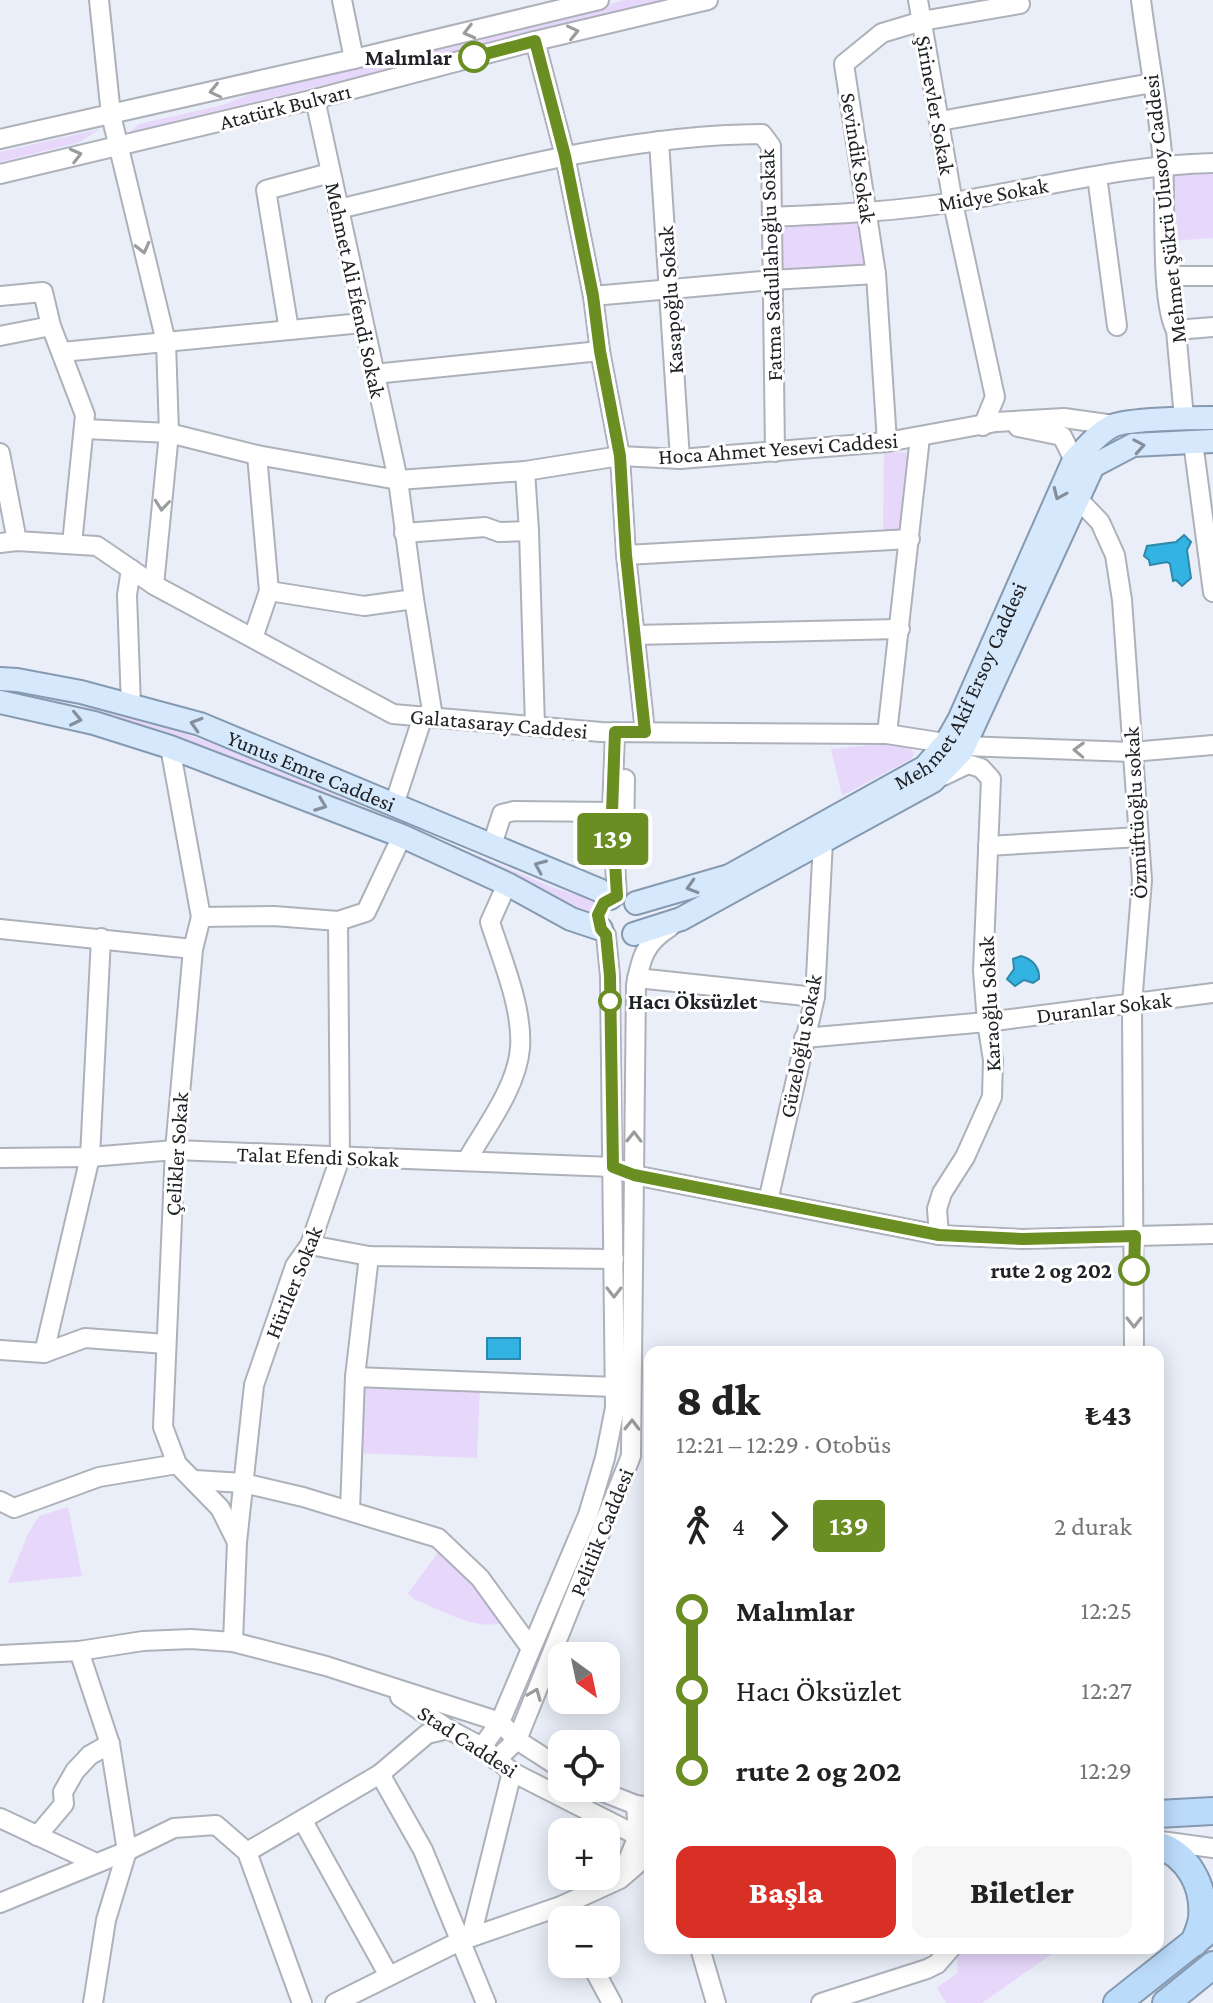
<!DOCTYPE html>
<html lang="tr">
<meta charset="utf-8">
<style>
body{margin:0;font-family:"Crimson Pro",serif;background:#f6f6f6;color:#222;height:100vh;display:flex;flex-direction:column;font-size:30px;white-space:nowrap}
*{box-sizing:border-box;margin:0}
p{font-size:26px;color:#767676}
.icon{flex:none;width:44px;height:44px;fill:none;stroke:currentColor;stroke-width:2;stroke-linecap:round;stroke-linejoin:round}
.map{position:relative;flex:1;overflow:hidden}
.side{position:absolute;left:644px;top:1346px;width:520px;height:608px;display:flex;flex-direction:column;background:#fff;border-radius:16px;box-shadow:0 4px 20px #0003}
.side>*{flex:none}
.badge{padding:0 16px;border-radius:6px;font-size:28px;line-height:52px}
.needle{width:52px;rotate:147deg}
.controls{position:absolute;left:548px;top:1642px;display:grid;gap:16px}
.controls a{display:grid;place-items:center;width:72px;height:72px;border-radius:16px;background:#fff;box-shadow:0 4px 20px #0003;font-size:40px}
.map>.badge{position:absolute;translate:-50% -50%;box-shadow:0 0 0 4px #fff}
.legs{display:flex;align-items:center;gap:12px;height:88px;padding:0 32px;font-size:26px}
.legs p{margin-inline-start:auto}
.overview{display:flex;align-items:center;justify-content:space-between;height:136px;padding:0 32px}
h1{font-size:44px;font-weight:800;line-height:60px}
.cta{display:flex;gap:16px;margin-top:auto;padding:16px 32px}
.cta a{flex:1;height:92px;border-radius:16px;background:#d93025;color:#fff;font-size:32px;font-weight:800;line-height:92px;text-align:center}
.cta a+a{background:#f6f6f6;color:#222}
ul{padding:0 32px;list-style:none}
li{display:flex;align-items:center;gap:28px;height:80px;font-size:30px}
li i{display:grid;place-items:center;width:12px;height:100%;margin:0 10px;background:currentColor}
li i::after{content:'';width:20px;height:20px;margin:-10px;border:6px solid;border-radius:50%;background:#fff}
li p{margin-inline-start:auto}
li:first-child i{background:linear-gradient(#0000 50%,currentColor 0)}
li:last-child i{background:linear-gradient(currentColor 50%,#0000 0)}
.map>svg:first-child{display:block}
.green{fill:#e7d8fb}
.water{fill:#33b3e2;stroke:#2e88aa;stroke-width:2}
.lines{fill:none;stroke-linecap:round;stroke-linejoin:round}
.minor-casing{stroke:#adb1ba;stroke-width:22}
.major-casing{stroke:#859ab0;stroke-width:26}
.highway-casing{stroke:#859ab0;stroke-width:30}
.minor{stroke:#fff;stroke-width:18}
.major{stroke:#d6e9fc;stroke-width:22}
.highway{stroke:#bbdbfa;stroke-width:26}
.oneway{stroke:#9b9c9d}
.oneway2{stroke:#858f9c}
.line-1-casing{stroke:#fff;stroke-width:18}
.line-1{stroke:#6b8e23;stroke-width:12}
.stop-1-dot{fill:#fff;stroke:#6b8e23;stroke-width:4}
.labels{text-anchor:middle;stroke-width:6;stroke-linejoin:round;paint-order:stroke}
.stop-label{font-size:22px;font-weight:bold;fill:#212226;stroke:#fff;text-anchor:end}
.street-label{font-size:22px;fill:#212226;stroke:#fff}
</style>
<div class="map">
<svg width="1213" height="2003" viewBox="0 0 1213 2003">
<rect width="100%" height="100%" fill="#e9eef8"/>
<!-- green -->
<g class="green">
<path d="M625 0H672L130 132 139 124 223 105 267 87Z"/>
<path d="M100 129 80 142 0 162V152Z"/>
<path d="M1213 166V238L1169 241 1167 168Z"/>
<path d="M865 216 872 271 775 276V221Z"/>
<path d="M911 452 905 530 883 532 884 453Z"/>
<path d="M0 687 87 700 212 743 554 888 600 902 596 915 263 773 78 705 0 693Z"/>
<path d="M892 743 911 748 914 754 911 759 842 796 831 749Z"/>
<path d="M358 1381 480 1386 477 1458 356 1453Z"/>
<path d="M68 1507 82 1576 8 1583 28 1534 39 1516Z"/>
<path d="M443 1546 508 1622C476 1632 444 1611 414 1599L408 1593Z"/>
<path d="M956 1948H1060L982 2003H946L937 1988 958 1972Z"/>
</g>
<!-- water -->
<g class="water">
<path d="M1184 535 1191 542 1187 550 1191 578 1182 586 1176 580 1173 581 1170 564 1167 562 1150 565 1149 560 1144 556 1147 546 1176 542Z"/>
<path d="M1021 956C1032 959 1040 967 1039 979L1033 983 1024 980 1015 986 1007 979 1014 969 1013 959Z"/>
<rect x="487" y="1338" width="33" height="21"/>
</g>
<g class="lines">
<!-- minor casing -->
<g class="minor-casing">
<g id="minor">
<path d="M99 0 111 115 166 342 169 433 154 585"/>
<path d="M342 0 354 59"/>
<path d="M918 0 953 203 995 397 983 426"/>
<path d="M1141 0C1148 55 1159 110 1163 165 1166 201 1160 303 1176 330L1184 418"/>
<path d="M535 41 565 156 593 296 600 351 620 456 626 555 645 732"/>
<path d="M315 99 398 480 414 599 433 717"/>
<path d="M940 121 1152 83"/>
<path d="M0 139 354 59 599 0"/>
<path d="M659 141 680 459"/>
<path d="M0 174 315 99 535 41 708 0"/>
<path d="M1097 176 1117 326"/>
<path d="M338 209C477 177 618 135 762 134L771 146 775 452"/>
<path d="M772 217C833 214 894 212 954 202 1041 188 1125 165 1213 163"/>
<path d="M1166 276H1213"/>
<path d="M0 296 43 292 51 326 85 415 72 544"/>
<path d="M593 296 772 280 876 274"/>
<path d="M289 330 266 190 330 173"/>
<path d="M1176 330 1213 327"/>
<path d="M0 336 51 326"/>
<path d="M62 352 362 323"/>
<path d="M374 374 600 351"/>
<path d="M1018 427 1062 436 1074 460"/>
<path d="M85 429 169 433 257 455 398 480 525 471 620 456 680 459 887 442 996 422 1064 418 1114 425"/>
<path d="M887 442 876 274 844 64 882 33 922 21 1020 4"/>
<path d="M1193 442 1213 592"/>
<path d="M0 453 17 541"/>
<path d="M525 471 529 531 535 726"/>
<path d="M1078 499 1100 522 1115 555 1122 600 1142 880 1132 1004 1134 1352"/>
<path d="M404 533 485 527 499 532 529 531"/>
<path d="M0 543 17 541 97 546 154 585 393 714 601 732 887 734 964 746 1132 752 1213 745"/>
<path d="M626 555 910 539"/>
<path d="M131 569 127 595 131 706"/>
<path d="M269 591 364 606 414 599"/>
<path d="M635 635 900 629"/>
<path d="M253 638 269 591 257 455"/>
<path d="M615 732 612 812 617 896"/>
<path d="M887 734 920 437"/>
<path d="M170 747 201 917 193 949 175 1150 163 1427 177 1464 220 1508 237 1542"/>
<path d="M394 805 423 716"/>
<path d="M624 838 625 779"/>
<path d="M492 845 502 814 514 811 612 812"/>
<path d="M988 846 1139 837"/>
<path d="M201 917 274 916 338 921 366 912 402 836"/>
<path d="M0 929 193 949"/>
<path d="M637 978 815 997"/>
<path d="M804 1038 987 1022 1213 993"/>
<path d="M0 1158 90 1157 175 1150 613 1167 634 1175 939 1235 1023 1239 1213 1234"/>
<path d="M467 1160C486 1127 517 1087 520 1048 523 1008 502 960 490 922L507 884"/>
<path d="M768 1201 815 997 823 841"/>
<path d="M939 1235 937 1209 942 1193 965 1157 992 1097 993 1060 987 1022 983 971 991 779 981 768 968 764 943 776"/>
<path d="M310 1245 369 1256 614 1259"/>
<path d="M0 1350 44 1353 85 1338 166 1344"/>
<path d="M44 1353 90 1157 101 938"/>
<path d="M355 1377 615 1387"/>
<path d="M195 1480 243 1483 303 1497 438 1538 480 1578 530 1647"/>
<path d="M0 1501 14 1508 99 1477 177 1464"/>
<path d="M350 1510 355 1377 369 1256"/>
<path d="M233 1642 237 1542 254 1385 295 1266 310 1245 340 1158 338 921"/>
<path d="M79 1651 143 1641 191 1639 233 1642 326 1666 500 1722 517 1740 562 1769"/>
<path d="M0 1655 79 1651 110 1744 127 1851 106 1920 93 2003"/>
<path d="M400 1697 448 1729 482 1747 512 1772 638 1836 650 1839"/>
<path d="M482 1747 500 1722 588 1515 605 1458 615 1408 610 976 606 935"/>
<path d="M496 1760 517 1740 631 1456 636 985C641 957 645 943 670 927"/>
<path d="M380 1774 423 1850 486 2003"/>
<path d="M593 1788 636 1805 650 1807"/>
<path d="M0 1818 96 1863"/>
<path d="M303 1821 389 1976"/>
<path d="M37 1836 64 1804 63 1792 75 1771 90 1755 110 1744"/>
<path d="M1161 1841 1213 1848"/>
<path d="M247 1852 380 1774 427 1734 448 1729"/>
<path d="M622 1875 638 1836 636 1805"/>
<path d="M0 1903 127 1851 174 1828 216 1825 247 1852 302 2003"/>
<path d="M471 1937 512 1772"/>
<path d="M700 1948 716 2003"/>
<path d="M591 1964 612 2003"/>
<path d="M335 2003 460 1941 561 1906 620 1879 650 1853"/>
<path d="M821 2003 927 1969 937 1964 951 1948"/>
</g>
</g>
<!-- major casing -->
<g class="major-casing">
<g id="major">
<path id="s1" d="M0 679 17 680 81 692 200 724 599 890 610 898"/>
<path d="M0 702 94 723 170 747 402 836 507 884 571 919 601 929"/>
<path id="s2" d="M636 903 729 876 925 767 946 743 960 718 1074 460C1086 448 1097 434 1112 426 1127 419 1193 418 1213 418"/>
<path d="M634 934 681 919 933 781 962 751 1093 466 1133 445 1213 441"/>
</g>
</g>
<!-- highway casing -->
<g class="highway-casing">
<g id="highway">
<path d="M1158 1814 1213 1811"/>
<path d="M1158 1845C1188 1855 1205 1886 1202 1918 1201 1926 1197 1935 1194 1943"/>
<path d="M1117 2003 1213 1927"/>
<path d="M1166 2003 1213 1965"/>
</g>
</g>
<!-- minor -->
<use href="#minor" class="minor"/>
<!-- major -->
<use href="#major" class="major"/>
<!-- highway -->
<use href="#highway" class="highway"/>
</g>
<!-- one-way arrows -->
<defs><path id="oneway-chevron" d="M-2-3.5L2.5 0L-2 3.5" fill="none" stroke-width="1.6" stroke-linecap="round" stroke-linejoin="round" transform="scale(2)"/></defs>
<g class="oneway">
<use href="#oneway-chevron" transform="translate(469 32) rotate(166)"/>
<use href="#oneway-chevron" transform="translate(573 32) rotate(-13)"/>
<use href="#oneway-chevron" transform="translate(215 91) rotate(167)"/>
<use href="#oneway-chevron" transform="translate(76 155) rotate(-14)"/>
<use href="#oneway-chevron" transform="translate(143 248) rotate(76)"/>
<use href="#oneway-chevron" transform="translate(162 505) rotate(96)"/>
<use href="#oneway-chevron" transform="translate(1079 750) rotate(-178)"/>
<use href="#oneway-chevron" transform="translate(634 1137) rotate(-89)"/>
<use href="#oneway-chevron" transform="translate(614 1292) rotate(90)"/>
<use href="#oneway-chevron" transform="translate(1134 1322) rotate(90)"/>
<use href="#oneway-chevron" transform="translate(632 1425) rotate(-89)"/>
<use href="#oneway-chevron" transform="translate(535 1694) rotate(-68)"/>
</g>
<g class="oneway2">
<use href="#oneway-chevron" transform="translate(1139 446) rotate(-10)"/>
<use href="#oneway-chevron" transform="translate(1059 494) rotate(114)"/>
<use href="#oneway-chevron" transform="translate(76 719) rotate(12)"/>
<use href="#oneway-chevron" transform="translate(196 724) rotate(-163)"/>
<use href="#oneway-chevron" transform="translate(321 805) rotate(21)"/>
<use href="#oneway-chevron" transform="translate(540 866) rotate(-157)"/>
<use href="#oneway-chevron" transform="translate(692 887) rotate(163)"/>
</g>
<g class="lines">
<!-- line-1 casing -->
<g class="line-1-casing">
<path id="line-1" d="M474 57 535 41 565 156 593 296 600 351 620 456 626 555 645 732H615L612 812 617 896 604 903 598 915 601 929 606 935 610 976 613 1167 634 1175 939 1235 1023 1239 1135 1236 1134 1270"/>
</g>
<!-- line-1 -->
<use href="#line-1" class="line-1"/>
</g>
<!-- markers -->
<g class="stop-1-dot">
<circle cx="474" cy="57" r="14"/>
<circle cx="610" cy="1001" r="10"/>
<circle cx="1134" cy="1270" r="14"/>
</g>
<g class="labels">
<!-- stop labels -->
<g class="stop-label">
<text x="452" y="65">Malımlar</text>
<text x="628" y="1009" text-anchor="start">Hacı Öksüzlet</text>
<text x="1112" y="1278">rute 2 og 202</text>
</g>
<!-- street labels -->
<g class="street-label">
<text transform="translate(936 105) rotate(80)" y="8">Şirinevler Sokak</text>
<text transform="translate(285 106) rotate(-14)" y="8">Atatürk Bulvarı</text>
<text transform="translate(859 158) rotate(81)" y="8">Sevindik Sokak</text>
<text transform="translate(993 194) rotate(-10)" y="8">Midye Sokak</text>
<text transform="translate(1164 209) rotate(-96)" y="8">Mehmet Şükrü Ulusoy Caddesi</text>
<text transform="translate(770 265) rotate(-92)" y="8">Fatma Sadullahoğlu Sokak</text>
<text transform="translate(356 290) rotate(78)" y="8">Mehmet Ali Efendi Sokak</text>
<text transform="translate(670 300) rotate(-94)" y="8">Kasapoğlu Sokak</text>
<text transform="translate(778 448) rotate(-4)" y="8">Hoca Ahmet Yesevi Caddesi</text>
<text dy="8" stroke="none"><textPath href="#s2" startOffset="408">Mehmet Akif Ersoy Caddesi</textPath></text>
<text transform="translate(499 723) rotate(5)" y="8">Galatasaray Caddesi</text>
<text dy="8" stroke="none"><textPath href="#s1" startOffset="326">Yunus Emre Caddesi</textPath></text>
<text transform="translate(1135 813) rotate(-93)" y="8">Özmüftüoğlu sokak</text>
<text transform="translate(989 1004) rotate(-93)" y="8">Karaoğlu Sokak</text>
<text transform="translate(1104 1007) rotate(-7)" y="8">Duranlar Sokak</text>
<text transform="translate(800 1046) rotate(-79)" y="8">Güzeloğlu Sokak</text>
<text transform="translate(176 1154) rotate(-86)" y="8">Çelikler Sokak</text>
<text transform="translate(318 1156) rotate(2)" y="8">Talat Efendi Sokak</text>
<text transform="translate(293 1282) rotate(-68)" y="8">Hüriler Sokak</text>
<text transform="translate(601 1532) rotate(-68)" y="8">Pelitlik Caddesi</text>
<text transform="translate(468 1741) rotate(33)" y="8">Stad Caddesi</text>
</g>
</g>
</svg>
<div class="controls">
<a><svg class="needle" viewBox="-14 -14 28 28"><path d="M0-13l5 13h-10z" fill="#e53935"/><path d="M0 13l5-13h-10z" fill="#767676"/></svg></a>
<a><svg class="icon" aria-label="locate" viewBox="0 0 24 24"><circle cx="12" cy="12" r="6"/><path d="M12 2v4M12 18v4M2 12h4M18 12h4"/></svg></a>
<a>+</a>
<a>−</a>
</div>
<b class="badge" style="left:613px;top:839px;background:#6b8e23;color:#fff">139</b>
<section class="side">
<div class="overview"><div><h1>8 dk</h1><p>12:21 – 12:29 · Otobüs</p></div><b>₺43</b></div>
<div class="legs"><svg class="icon" aria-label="walk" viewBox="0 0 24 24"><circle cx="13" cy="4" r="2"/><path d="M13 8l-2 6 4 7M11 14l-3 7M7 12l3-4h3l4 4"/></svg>4<svg class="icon" aria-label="forward" viewBox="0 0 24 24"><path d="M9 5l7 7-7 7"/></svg><b class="badge" style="background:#6b8e23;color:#fff">139</b><p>2 durak</p></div>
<ul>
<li><i style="color:#6b8e23"></i><b>Malımlar</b><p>12:25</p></li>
<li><i style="color:#6b8e23"></i><span>Hacı Öksüzlet</span><p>12:27</p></li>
<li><i style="color:#6b8e23"></i><b>rute 2 og 202</b><p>12:29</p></li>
</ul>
<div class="cta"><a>Başla</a><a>Biletler</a></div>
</section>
</div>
